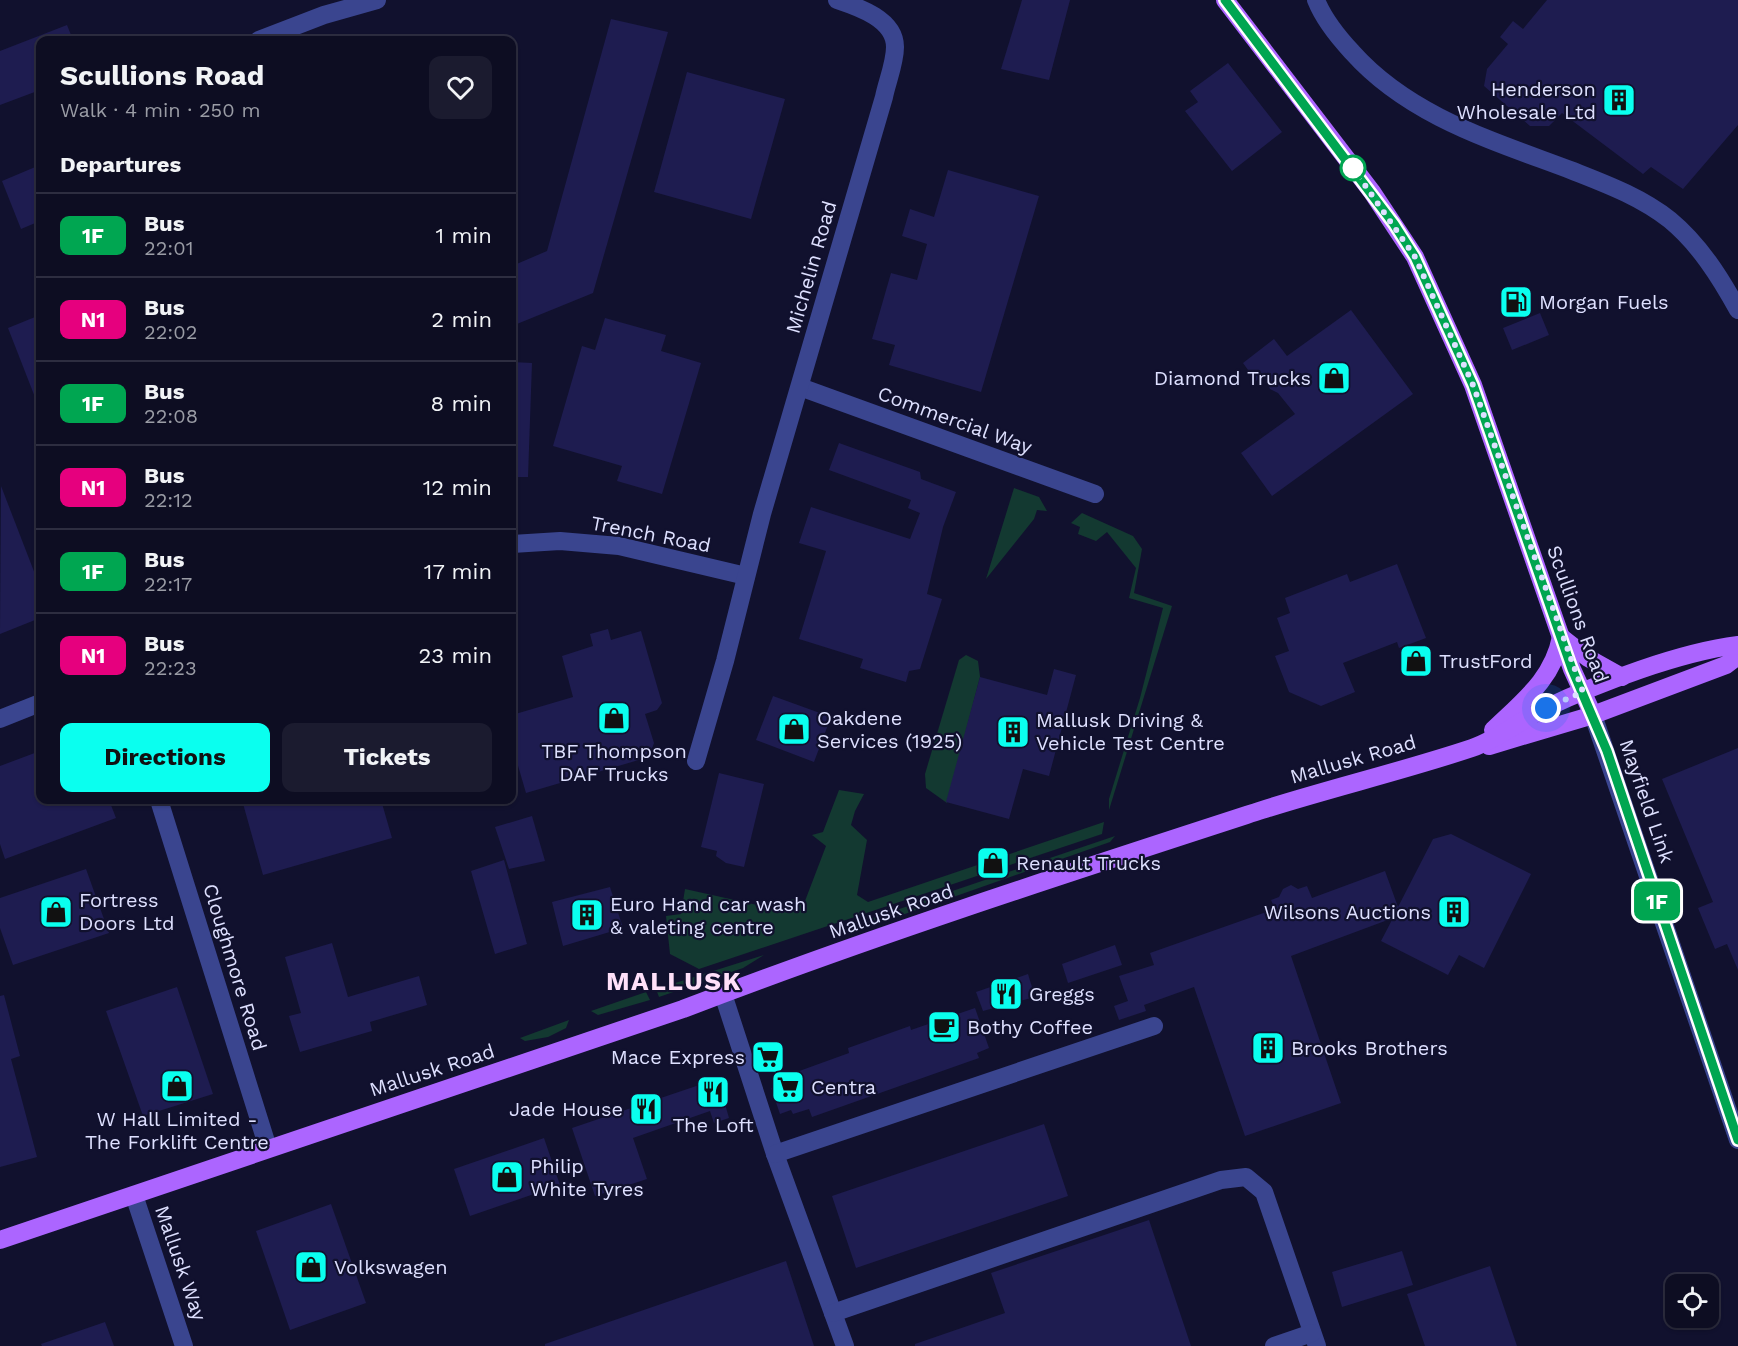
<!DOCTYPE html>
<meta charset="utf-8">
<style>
body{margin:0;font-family:"Work Sans",sans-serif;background:#1b1b2f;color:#f1f3f6;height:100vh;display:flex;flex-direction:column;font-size:22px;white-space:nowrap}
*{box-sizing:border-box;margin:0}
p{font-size:20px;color:#9a9ca5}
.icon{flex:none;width:33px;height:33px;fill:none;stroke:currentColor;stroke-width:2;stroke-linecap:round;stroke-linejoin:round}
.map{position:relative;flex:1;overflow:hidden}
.panel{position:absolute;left:36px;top:36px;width:480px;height:768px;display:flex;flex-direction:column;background:#0d0d22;border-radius:12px;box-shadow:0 2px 4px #0004,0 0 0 2px #2d2d40}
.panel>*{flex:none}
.badge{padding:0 12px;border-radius:9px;font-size:21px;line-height:39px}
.controls{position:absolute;left:1665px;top:1274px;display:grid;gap:12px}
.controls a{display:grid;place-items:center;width:54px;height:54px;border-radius:12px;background:#0d0d22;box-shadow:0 2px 4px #0004,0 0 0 2px #2d2d40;font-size:30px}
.you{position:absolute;width:30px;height:30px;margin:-15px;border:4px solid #fff;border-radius:50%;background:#1a73e8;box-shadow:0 0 0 9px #1a73e833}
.map>.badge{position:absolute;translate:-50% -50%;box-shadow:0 0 0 3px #fff}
h2{padding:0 24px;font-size:22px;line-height:54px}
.round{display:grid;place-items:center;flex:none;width:63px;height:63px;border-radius:12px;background:#1b1b2f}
.overview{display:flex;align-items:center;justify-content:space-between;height:102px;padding:0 24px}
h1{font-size:28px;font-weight:700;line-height:45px}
.cta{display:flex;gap:12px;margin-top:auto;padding:12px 24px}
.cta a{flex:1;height:69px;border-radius:12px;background:#0affef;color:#111;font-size:24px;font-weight:700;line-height:69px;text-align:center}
.cta a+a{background:#1b1b2f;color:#f1f3f6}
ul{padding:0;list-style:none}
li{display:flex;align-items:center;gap:18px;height:84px;padding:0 24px;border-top:2px solid #2d2d40}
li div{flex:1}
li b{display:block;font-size:22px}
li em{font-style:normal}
li .badge{min-width:66px;font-weight:700;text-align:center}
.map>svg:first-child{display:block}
.green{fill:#133931}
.building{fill:#1e1c50}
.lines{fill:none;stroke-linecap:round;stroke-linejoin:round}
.minor{stroke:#3a458f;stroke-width:18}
.major{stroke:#ac65ff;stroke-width:18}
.line-casing{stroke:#fff;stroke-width:14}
.line{stroke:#00a651;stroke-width:9}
.walk{stroke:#dee0ff;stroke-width:6;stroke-dasharray:0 10.8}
.stop-dot{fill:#fff;stroke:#00a651;stroke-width:3}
.labels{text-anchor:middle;stroke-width:4.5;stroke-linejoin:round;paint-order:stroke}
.poi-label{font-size:20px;fill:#dee0ff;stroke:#11112e;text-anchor:start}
.street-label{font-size:20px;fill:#dee0ff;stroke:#11112e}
.district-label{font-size:26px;font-weight:bold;letter-spacing:1.5px;fill:#ffe0f9;stroke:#11112e}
</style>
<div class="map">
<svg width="1738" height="1346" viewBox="0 0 1738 1346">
<rect width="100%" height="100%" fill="#11112e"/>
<!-- green -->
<g class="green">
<path d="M1014 488 1039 497 1047 511 1037 510 1034 519 986 579Z"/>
<path d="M1082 513 1133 536 1142 549 1134 593 1172 606 1109 810V799L1140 698 1163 608 1129 598 1136 568 1107 532 1096 541 1078 534 1080 527 1071 523Z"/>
<path d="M966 655 978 661 980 677 947 803 926 788 925 774 959 660Z"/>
<path d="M839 790 864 794 855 811 851 825 867 840 857 895 868 902 1104 822 1102 834 699 969 670 954 666 916 681 914 685 889 784 911 790 899 805 901 826 846 812 835 823 832Z"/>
<path d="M1115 836 1110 842 865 928 864 921Z"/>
<path d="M764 955 743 968 659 997 656 989Z"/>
<path d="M646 992 650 1000 598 1015 591 1011Z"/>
<path d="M569 1020 566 1028 548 1037 525 1041 520 1038Z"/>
</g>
<!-- building -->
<g class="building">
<path d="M1022 0H1070L1049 80 1001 69Z"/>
<path d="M1547 0H1738V125L1683 189 1651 167 1643 174 1562 113 1549 126H1530L1484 86 1487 69 1508 44 1500 37 1513 21 1523 29Z"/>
<path d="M611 19 668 32 593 293 512 326V266L547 251Z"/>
<path d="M67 25 73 40H40V90L0 105V51Z"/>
<path d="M1228 63 1282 132 1232 171 1185 111 1198 102 1190 91Z"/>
<path d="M687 72 785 99 751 219 654 192Z"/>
<path d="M40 165V221L21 229 2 181Z"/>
<path d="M948 170 1039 196 981 392 889 365 895 345 872 339 891 273 917 280 927 244 902 236 910 209 934 217Z"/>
<path d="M1351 310 1413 394 1272 496 1241 453 1295 414 1278 393 1270 389 1263 375 1256 381 1243 363 1274 339 1287 356Z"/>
<path d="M1540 313 1549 335 1512 350 1503 328Z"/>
<path d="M40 315V410L8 328Z"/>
<path d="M605 318 666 335 661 351 701 363 662 494 617 481 622 466 553 446 582 346 595 350Z"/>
<path d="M512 362 532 363 528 477H512Z"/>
<path d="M839 443 920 472 921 479 956 492 943 527 927 594 942 599 920 669 909 671 906 682 860 668 863 659 799 639 826 551 799 543 811 507 910 539 920 513 908 508 911 500 829 470Z"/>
<path d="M1 486 40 587V618L0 634Z"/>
<path d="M1397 564 1426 638 1399 648 1397 642 1343 663 1355 692 1321 706 1289 692 1275 656 1289 651 1277 618 1290 613 1285 598 1347 574 1350 582Z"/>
<path d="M608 629 611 640 641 631 662 703 657 710 645 714 654 743 649 757 526 793 512 745V715L573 697 562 656 593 646 590 634Z"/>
<path d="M1054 669 1076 675 1049 776 1023 769 1009 819 946 802 980 677 1047 695Z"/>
<path d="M773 696 831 717 814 762 756 740Z"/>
<path d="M1738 748V970L1727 944 1715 949 1698 908 1713 902 1662 779Z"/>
<path d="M40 751V800H109L116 818 5 859 0 844V766Z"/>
<path d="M719 773 764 784 744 867 726 863 716 856 717 851 701 847Z"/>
<path d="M242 800H381L392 838 263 875Z"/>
<path d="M532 816 545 861 509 869 495 827Z"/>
<path d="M1451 834 1531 874 1484 968 1459 955 1448 975 1381 941 1393 918 1291 956 1341 1103 1245 1136 1194 987 1144 1005 1146 1011 1119 1020 1114 1006 1128 1001 1119 976 1154 965 1150 953 1275 909 1271 900 1279 897 1283 889 1291 885 1298 889 1307 886 1312 898 1385 871 1398 907 1433 839Z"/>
<path d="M504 860 527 944 495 954 471 871Z"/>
<path d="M86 869 109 933 13 965 0 928V898Z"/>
<path d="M610 887 623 928 563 946 552 902Z"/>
<path d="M332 943 348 997 419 976 427 1005 370 1022 372 1031 300 1052 289 1016 301 1013 285 957Z"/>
<path d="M1115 945 1122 965 1068 983 1062 964Z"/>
<path d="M1028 974 1035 997 983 1011 976 992Z"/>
<path d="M177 987 213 1094 143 1116 106 1011Z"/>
<path d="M4 995 20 1056 11 1059 37 1157 0 1167V996Z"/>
<path d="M975 1008 989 1048 977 1053 979 1058 812 1117 809 1109 793 1114 791 1110 780 1114 771 1088 782 1084 780 1078 849 1053 848 1048 910 1026 911 1030Z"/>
<path d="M717 1079H722L729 1095 723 1097 729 1118 714 1123 710 1111 633 1138 647 1179 595 1196 572 1128Z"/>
<path d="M1044 1124 1068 1196 856 1268 832 1196Z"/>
<path d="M544 1138 560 1185 470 1216 454 1169Z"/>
<path d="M331 1204 366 1303 290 1330 256 1231Z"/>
<path d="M1149 1220 1191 1346H915V1344L1005 1313 991 1273Z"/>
<path d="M1402 1251 1413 1285 1342 1307 1332 1272Z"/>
<path d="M786 1261 814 1346H545V1344Z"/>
<path d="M1490 1266 1517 1346H1425L1407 1294Z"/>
<path d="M105 1322 114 1346H42L41 1344Z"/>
</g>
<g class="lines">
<!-- minor -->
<g class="minor">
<path d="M1316 0C1324 20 1338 37 1352 52 1410 117 1494 141 1573 171 1606 184 1641 197 1670 220 1699 244 1720 277 1738 310"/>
<path d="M259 40 324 15 377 0"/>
<path d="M800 387 1095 494"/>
<path d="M512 544 560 541 619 546 746 576"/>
<path d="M1593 715 1738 1140"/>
<path d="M0 719 40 703"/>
<path d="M696 761 725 661 762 514 884 97C887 82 895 63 895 47 895 19 858 7 837 0"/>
<path d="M159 800 268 1148"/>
<path d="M723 994 775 1154 845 1346"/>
<path d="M775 1154 1154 1026"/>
<path d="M134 1195 184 1346"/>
<path d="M833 1313 1221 1180 1246 1177 1264 1192 1317 1346"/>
<path d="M1274 1346 1312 1333"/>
</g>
<!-- major -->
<g class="major">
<path d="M1225 0 1372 192 1415 257 1473 385 1572 669 1593 715"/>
<path d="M1561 637 1588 658 1622 677"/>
<path d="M1493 730C1523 701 1553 679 1561 637"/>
<path d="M1489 746 1593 715 1726 665 1738 656"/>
<path d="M0 1240 683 1009C873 936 1068 873 1262 810 1331 788 1403 771 1472 748 1498 739 1521 720 1546 708 1598 683 1681 652 1738 645"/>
</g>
</g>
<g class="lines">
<!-- line casing -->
<g class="line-casing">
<path id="line" d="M1225 0 1394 224 1415 257 1473 385 1572 669 1607 751 1738 1140"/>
</g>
<!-- line -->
<use href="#line" class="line"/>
<!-- walk -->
<path class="walk" d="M1353 168 1415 257 1473 385 1583 692 1546 708"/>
</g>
<!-- icons -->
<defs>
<g id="building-square" transform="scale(1.725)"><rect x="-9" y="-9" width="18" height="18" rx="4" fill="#0affef" stroke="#11112e"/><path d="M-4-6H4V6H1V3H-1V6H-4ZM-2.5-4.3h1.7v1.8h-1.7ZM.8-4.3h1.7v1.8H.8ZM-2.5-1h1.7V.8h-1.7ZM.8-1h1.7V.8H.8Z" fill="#111"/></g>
<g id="fuel-square" transform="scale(1.725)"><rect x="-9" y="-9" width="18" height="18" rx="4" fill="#0affef" stroke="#11112e"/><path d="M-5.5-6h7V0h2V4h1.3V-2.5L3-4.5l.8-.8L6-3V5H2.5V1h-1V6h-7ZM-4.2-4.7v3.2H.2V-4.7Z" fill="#111"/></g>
<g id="shop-square" transform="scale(1.725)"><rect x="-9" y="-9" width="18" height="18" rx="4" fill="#0affef" stroke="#11112e"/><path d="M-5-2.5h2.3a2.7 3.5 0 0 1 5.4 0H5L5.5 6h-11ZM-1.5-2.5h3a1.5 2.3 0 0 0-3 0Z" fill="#111"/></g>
<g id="restaurant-square" transform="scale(1.725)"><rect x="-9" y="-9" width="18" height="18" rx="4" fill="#0affef" stroke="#11112e"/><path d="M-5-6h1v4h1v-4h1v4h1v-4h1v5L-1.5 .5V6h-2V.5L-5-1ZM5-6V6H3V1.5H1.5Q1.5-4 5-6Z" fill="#111"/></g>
<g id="cafe-square" transform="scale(1.725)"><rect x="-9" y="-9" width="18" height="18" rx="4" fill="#0affef" stroke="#11112e"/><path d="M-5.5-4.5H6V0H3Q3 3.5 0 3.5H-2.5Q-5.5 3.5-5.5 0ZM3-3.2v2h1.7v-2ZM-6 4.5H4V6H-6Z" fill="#111"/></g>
<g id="supermarket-square" transform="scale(1.725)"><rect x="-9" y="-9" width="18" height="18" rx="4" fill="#0affef" stroke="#11112e"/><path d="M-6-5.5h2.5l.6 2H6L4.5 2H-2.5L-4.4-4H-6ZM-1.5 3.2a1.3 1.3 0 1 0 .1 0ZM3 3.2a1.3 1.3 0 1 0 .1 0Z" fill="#111"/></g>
</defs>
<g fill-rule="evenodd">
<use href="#building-square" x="1619" y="100"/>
<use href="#fuel-square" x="1516" y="302"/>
<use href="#shop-square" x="1334" y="378"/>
<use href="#shop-square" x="1416" y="661"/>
<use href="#shop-square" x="614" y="718"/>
<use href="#shop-square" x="794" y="729"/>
<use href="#building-square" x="1013" y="732"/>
<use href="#shop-square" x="993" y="863"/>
<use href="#shop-square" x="56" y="912"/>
<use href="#building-square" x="1454" y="912"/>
<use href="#building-square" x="587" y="915"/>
<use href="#restaurant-square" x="1006" y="994"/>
<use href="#cafe-square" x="944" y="1027"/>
<use href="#building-square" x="1268" y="1048"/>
<use href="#supermarket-square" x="768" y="1057"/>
<use href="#shop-square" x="177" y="1086"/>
<use href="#supermarket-square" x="788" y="1087"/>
<use href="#restaurant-square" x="713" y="1092"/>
<use href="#restaurant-square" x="646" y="1109"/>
<use href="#shop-square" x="507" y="1177"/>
<use href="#shop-square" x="311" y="1267"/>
</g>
<!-- markers -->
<circle class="stop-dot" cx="1353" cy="168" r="12"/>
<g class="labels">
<!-- poi labels -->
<g class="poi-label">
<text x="1596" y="96" text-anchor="end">Henderson<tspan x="1596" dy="23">Wholesale Ltd</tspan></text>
<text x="1539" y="309">Morgan Fuels</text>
<text x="1311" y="385" text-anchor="end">Diamond Trucks</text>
<text x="1439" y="668">TrustFord</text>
<text x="817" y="725">Oakdene<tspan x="817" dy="23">Services (1925)</tspan></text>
<text x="1036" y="727">Mallusk Driving &amp;<tspan x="1036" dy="23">Vehicle Test Centre</tspan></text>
<text x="614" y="758" text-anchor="middle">TBF Thompson<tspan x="614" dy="23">DAF Trucks</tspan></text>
<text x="1016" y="870">Renault Trucks</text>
<text x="79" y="907">Fortress<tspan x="79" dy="23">Doors Ltd</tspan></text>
<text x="610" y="911">Euro Hand car wash<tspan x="610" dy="23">&amp; valeting centre</tspan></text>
<text x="1431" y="919" text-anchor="end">Wilsons Auctions</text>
<text x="1029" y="1001">Greggs</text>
<text x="967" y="1034">Bothy Coffee</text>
<text x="1291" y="1055">Brooks Brothers</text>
<text x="745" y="1064" text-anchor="end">Mace Express</text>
<text x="811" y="1094">Centra</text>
<text x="623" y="1116" text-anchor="end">Jade House</text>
<text x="177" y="1126" text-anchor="middle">W Hall Limited -<tspan x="177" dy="23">The Forklift Centre</tspan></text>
<text x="713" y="1132" text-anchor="middle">The Loft</text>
<text x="530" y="1173">Philip<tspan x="530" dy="23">White Tyres</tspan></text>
<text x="334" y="1274">Volkswagen</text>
</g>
<!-- street labels -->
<g class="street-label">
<text transform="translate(811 267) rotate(-74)" y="7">Michelin Road</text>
<text transform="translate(955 420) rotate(20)" y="7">Commercial Way</text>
<text transform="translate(651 534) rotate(11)" y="7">Trench Road</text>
<text transform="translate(1578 614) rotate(70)" y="7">Scullions Road</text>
<text transform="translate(1353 759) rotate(-16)" y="7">Mallusk Road</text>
<text transform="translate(1647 801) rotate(71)" y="7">Mayfield Link</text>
<text transform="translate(891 911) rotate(-19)" y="7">Mallusk Road</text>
<text transform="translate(235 967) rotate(73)" y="7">Cloughmore Road</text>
<text transform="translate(432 1070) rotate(-18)" y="7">Mallusk Road</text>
<text transform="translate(181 1263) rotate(71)" y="7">Mallusk Way</text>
</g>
<!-- district labels -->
<g class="district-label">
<text x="674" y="990">MALLUSK</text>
</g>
</g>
</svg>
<div class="controls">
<a><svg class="icon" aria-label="locate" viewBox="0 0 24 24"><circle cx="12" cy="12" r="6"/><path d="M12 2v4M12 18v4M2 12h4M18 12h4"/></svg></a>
</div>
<div class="you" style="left:1546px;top:708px"></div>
<b class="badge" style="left:1657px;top:901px;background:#00a651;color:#fff">1F</b>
<section class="panel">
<div class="overview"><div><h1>Scullions Road</h1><p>Walk · 4 min · 250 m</p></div><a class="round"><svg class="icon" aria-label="heart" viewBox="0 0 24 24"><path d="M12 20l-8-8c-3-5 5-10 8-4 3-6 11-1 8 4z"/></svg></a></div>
<h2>Departures</h2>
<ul>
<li><span class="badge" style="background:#00a651;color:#fff">1F</span><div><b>Bus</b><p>22:01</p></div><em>1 min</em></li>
<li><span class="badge" style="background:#e6007e;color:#fff">N1</span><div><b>Bus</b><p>22:02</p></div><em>2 min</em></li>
<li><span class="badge" style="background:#00a651;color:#fff">1F</span><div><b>Bus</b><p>22:08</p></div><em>8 min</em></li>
<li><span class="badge" style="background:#e6007e;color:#fff">N1</span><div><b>Bus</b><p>22:12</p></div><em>12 min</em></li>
<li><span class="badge" style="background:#00a651;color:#fff">1F</span><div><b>Bus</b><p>22:17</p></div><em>17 min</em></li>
<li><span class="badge" style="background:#e6007e;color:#fff">N1</span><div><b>Bus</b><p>22:23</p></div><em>23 min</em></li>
</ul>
<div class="cta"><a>Directions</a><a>Tickets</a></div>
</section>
</div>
